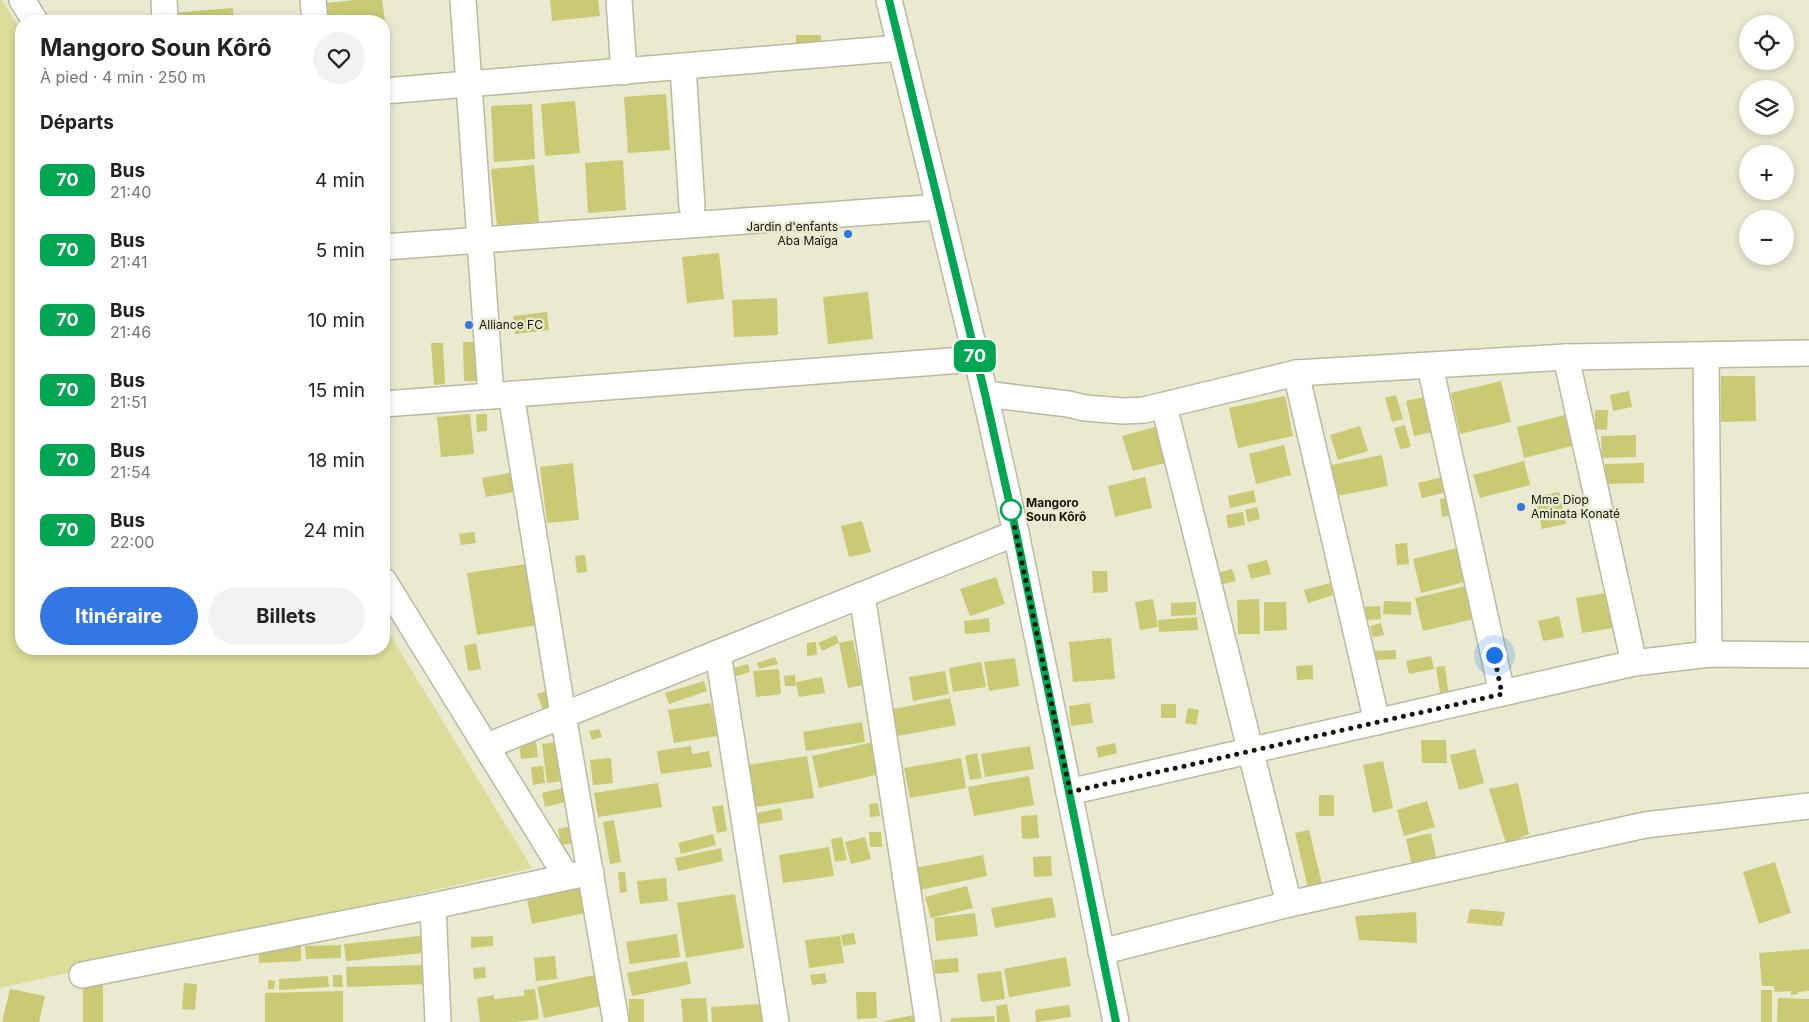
<!DOCTYPE html>
<html lang="fr">
<meta charset="utf-8">
<style>
body{margin:0;font-family:Inter,sans-serif;background:#f2f2f2;color:#222;height:100vh;display:flex;flex-direction:column;font-size:19px;white-space:nowrap}
*{box-sizing:border-box;margin:0}
p{font-size:16px;color:#767676}
.icon{flex:none;width:28px;height:28px;fill:none;stroke:currentColor;stroke-width:2;stroke-linecap:round;stroke-linejoin:round}
.map{position:relative;flex:1;overflow:hidden}
.panel{position:absolute;left:15px;top:15px;width:375px;height:640px;display:flex;flex-direction:column;background:#fff;border-radius:20px;box-shadow:0 2px 8px #0003}
.panel>*{flex:none}
.badge{padding:0 10px;border-radius:8px;font-size:18px;line-height:32px}
.tools{position:absolute;left:1739px;top:15px;display:grid;gap:10px}
.tools a{display:grid;place-items:center;width:55px;height:55px;border-radius:50%;background:#fff;box-shadow:0 2px 8px #0003;font-size:25px}
.you{position:absolute;width:25px;height:25px;margin:-12px;border:4px solid #fff;border-radius:50%;background:#1a73e8;box-shadow:0 0 0 8px #1a73e833}
.map>.badge{position:absolute;translate:-50% -50%;box-shadow:0 0 0 2px #fff}
h2{padding:0 25px;font-size:19px;line-height:45px}
.round{display:grid;place-items:center;flex:none;width:52px;height:52px;border-radius:26px;background:#f2f2f2}
.summary{display:flex;align-items:center;justify-content:space-between;height:85px;padding:0 25px}
h1{font-size:24px;font-weight:700;line-height:38px}
.primary-button{display:flex;gap:10px;margin-top:auto;padding:10px 25px}
.primary-button a{flex:1;height:58px;border-radius:30px;background:#3277e4;color:#fff;font-size:20px;font-weight:700;line-height:58px;text-align:center}
.primary-button a+a{background:#f2f2f2;color:#222}
ul{padding:0;list-style:none}
li{display:flex;align-items:center;gap:15px;height:70px;padding:0 25px}
li div{flex:1}
li b{display:block;font-size:19px}
li em{font-style:normal}
li .badge{min-width:55px;font-weight:700;text-align:center}
.map>svg:first-child{display:block}
.green{fill:#dbdd98}
.building{fill:#c9ca73}
.lines{fill:none;stroke-linecap:round;stroke-linejoin:round}
.minor-casing{stroke:#b9baa0;stroke-width:28}
.minor{stroke:#fff;stroke-width:25}
.line-casing{stroke:#fff;stroke-width:11}
.line{stroke:#00a651;stroke-width:8}
.walk{stroke:#15150c;stroke-width:5;stroke-dasharray:0 9}
.poi-dot{fill:#3277e4;stroke:#e9eacf;stroke-width:2}
.stop-dot{fill:#fff;stroke:#00a651;stroke-width:2.5}
.labels{text-anchor:middle;stroke-width:4.5;stroke-linejoin:round;paint-order:stroke}
.poi-label{font-size:12px;fill:#15150c;stroke:#e9eacf;text-anchor:start}
.stop-label{font-size:12px;font-weight:bold;fill:#15150c;stroke:#e9eacf;text-anchor:start}
</style>
<div class="map">
<svg width="1809" height="1022" viewBox="0 0 1809 1022">
<rect width="100%" height="100%" fill="#e9eacf"/>
<!-- green -->
<path class="green" d="M0 0H2L21 31V649H384V625L532 868 0 988Z"/>
<!-- building -->
<g class="building">
<path d="M356 0H382L385 21H328L326 3Z"/>
<path d="M550 0H598L600 16 552 21Z"/>
<path d="M233 8 234 21H172L171 13Z"/>
<rect x="796" y="35" width="25" height="9"/>
<path d="M666 94 670 150 628 153 624 97Z"/>
<path d="M575 101 580 153 545 156 541 104Z"/>
<path d="M532 104 535 159 494 162 491 106Z"/>
<path d="M623 160 626 210 588 213 585 163Z"/>
<path d="M534 165 539 222 497 226 491 169Z"/>
<path d="M719 253 724 299 687 303 682 257Z"/>
<path d="M868 292 873 339 828 344 823 297Z"/>
<path d="M777 298 778 335 734 337 732 300Z"/>
<path d="M547 312 549 330 515 334 513 316Z"/>
<path d="M463 342H475L476 381H464Z"/>
<path d="M431 343H443L445 384 434 385Z"/>
<path d="M1721 376H1755L1756 421 1721 422Z"/>
<path d="M1501 381 1511 422 1460 434 1451 393Z"/>
<path d="M1629 391 1632 407 1613 411 1610 395Z"/>
<path d="M1396 395 1403 419 1392 422 1385 398Z"/>
<path d="M1285 396 1293 436 1238 448 1229 408Z"/>
<path d="M1425 397 1433 432 1414 436 1406 401Z"/>
<path d="M1595 410H1608L1607 430 1595 429Z"/>
<path d="M470 414 474 454 441 457 437 417Z"/>
<path d="M476 414H487V431L477 432Z"/>
<path d="M1565 415 1572 446 1524 458 1517 427Z"/>
<path d="M1405 425 1411 447 1400 449 1394 428Z"/>
<path d="M1360 426 1368 451 1338 460 1330 435Z"/>
<path d="M1155 427 1165 463 1133 471 1122 436Z"/>
<path d="M1636 435V457L1602 458 1601 436Z"/>
<path d="M1284 445 1291 475 1256 484 1249 454Z"/>
<path d="M1382 455 1388 486 1337 496 1331 465Z"/>
<path d="M1524 461 1530 485 1480 498 1473 475Z"/>
<path d="M573 463 579 520 547 523 540 467Z"/>
<path d="M1644 463V483L1606 484 1605 464Z"/>
<path d="M510 473 514 492 486 497 482 478Z"/>
<path d="M1145 477 1152 508 1115 517 1108 486Z"/>
<path d="M1443 477 1447 492 1422 498 1418 483Z"/>
<path d="M1254 490 1256 502 1230 508 1228 496Z"/>
<path d="M1559 492 1566 524 1542 529 1535 497Z"/>
<path d="M1450 498 1452 515 1442 517 1440 499Z"/>
<path d="M1257 507 1260 519 1248 522 1245 510Z"/>
<path d="M1243 512 1245 525 1228 528 1226 515Z"/>
<path d="M862 521 871 552 849 557 841 526Z"/>
<path d="M474 532 476 543 461 545 459 534Z"/>
<path d="M1407 543 1409 564 1397 565 1395 544Z"/>
<path d="M1461 547 1469 581 1421 593 1413 559Z"/>
<path d="M585 555 587 572 577 573 575 556Z"/>
<path d="M1267 560 1271 574 1251 579 1247 565Z"/>
<path d="M527 564 537 625 477 635 467 573Z"/>
<path d="M1232 569 1236 581 1220 585 1217 573Z"/>
<path d="M1092 571H1107L1108 592 1093 593Z"/>
<path d="M996 577 1005 604 970 616 960 589Z"/>
<path d="M1330 583 1333 595 1308 603 1304 590Z"/>
<path d="M1470 585 1478 618 1423 631 1415 598Z"/>
<path d="M1612 592 1619 627 1582 633 1576 598Z"/>
<path d="M1153 599 1158 627 1140 630 1135 602Z"/>
<path d="M1259 599 1260 634H1238L1237 600Z"/>
<path d="M1384 601 1411 602V615L1383 614Z"/>
<path d="M1196 602V615L1171 616V603Z"/>
<path d="M1264 602H1286L1287 630 1264 631Z"/>
<path d="M1380 606 1381 619 1367 620 1365 607Z"/>
<path d="M1559 616 1564 637 1543 641 1538 621Z"/>
<path d="M1197 617 1198 630 1159 632 1158 620Z"/>
<path d="M989 618 990 632 965 634 964 621Z"/>
<path d="M1381 623 1384 635 1373 637 1370 626Z"/>
<path d="M836 635 839 643 822 651 818 643Z"/>
<path d="M1111 638 1115 679 1073 682 1069 642Z"/>
<path d="M853 640 862 685 848 688 839 643Z"/>
<path d="M816 642 817 655 807 656V643Z"/>
<path d="M476 643 481 669 468 671 464 646Z"/>
<path d="M1396 650V659L1375 660V651Z"/>
<path d="M1431 656 1434 669 1409 674 1406 661Z"/>
<path d="M775 657 778 664 759 669 757 663Z"/>
<path d="M1015 658 1019 686 989 691 984 662Z"/>
<path d="M981 662 986 687 953 692 949 668Z"/>
<path d="M748 664 750 672 733 677 730 669Z"/>
<path d="M1313 665V679L1297 680 1296 666Z"/>
<path d="M1445 666 1448 691 1440 693 1436 667Z"/>
<path d="M779 669 781 694 756 697 753 671Z"/>
<path d="M945 671 949 694 913 701 909 677Z"/>
<path d="M795 675 796 686H785L784 676Z"/>
<path d="M822 677 825 693 799 697 796 682Z"/>
<path d="M704 681 707 691 669 704 665 693Z"/>
<path d="M549 690 554 706 543 710 537 694Z"/>
<path d="M950 698 956 725 898 736 893 709Z"/>
<path d="M711 703 717 736 674 743 668 710Z"/>
<path d="M1090 703 1093 723 1071 726 1069 706Z"/>
<rect x="1161" y="704" width="15" height="14"/>
<path d="M1188 708 1199 710 1196 725 1185 723Z"/>
<path d="M862 722 865 742 806 751 803 732Z"/>
<path d="M599 729 602 737 592 740 589 731Z"/>
<path d="M1421 740H1446L1447 763H1422Z"/>
<path d="M536 742 538 757 521 759 519 744Z"/>
<path d="M560 742 564 781 547 783 542 744Z"/>
<path d="M873 742 880 774 819 788 812 756Z"/>
<path d="M1115 743 1117 753 1098 758 1096 747Z"/>
<path d="M691 746 692 754 709 751 712 767 661 774 657 751Z"/>
<path d="M1030 746 1034 769 985 777 981 754Z"/>
<path d="M1475 749 1484 783 1459 790 1450 755Z"/>
<path d="M977 753 982 778 970 780 965 756Z"/>
<path d="M807 756 814 798 755 807 748 765Z"/>
<path d="M611 758 613 783 593 785 590 760Z"/>
<path d="M961 758 966 788 910 798 904 768Z"/>
<path d="M1383 761 1393 808 1373 813 1363 765Z"/>
<path d="M543 766 545 783 533 785 531 767Z"/>
<path d="M1029 776 1034 805 974 816 968 787Z"/>
<path d="M658 783 662 807 598 817 594 793Z"/>
<path d="M1518 783 1529 834 1506 843 1489 789Z"/>
<path d="M567 787 570 801 545 807 542 793Z"/>
<rect x="1319" y="795" width="15" height="21"/>
<path d="M1427 801 1435 827 1404 836 1397 810Z"/>
<path d="M878 803 880 816 870 817 869 804Z"/>
<path d="M723 805 727 831 717 833 712 807Z"/>
<path d="M781 808 783 820 759 824 757 813Z"/>
<path d="M1037 815 1039 838 1022 839 1021 816Z"/>
<path d="M614 820 621 862 610 864 603 822Z"/>
<path d="M572 826 575 843 561 845 558 829Z"/>
<path d="M1309 830 1324 892 1310 896 1295 833Z"/>
<path d="M869 832H881L882 847H870Z"/>
<path d="M1431 833 1438 865 1413 871 1406 839Z"/>
<path d="M713 834 716 845 681 854 678 843Z"/>
<path d="M842 837 847 860 835 862 831 839Z"/>
<path d="M865 837 871 859 851 864 845 842Z"/>
<path d="M829 847 834 876 783 883 779 855Z"/>
<path d="M721 848 723 861 678 871 675 858Z"/>
<path d="M983 855 987 876 920 890 915 868Z"/>
<path d="M1051 856 1052 876 1034 877 1033 857Z"/>
<path d="M1775 862 1791 913 1759 924 1743 872Z"/>
<path d="M618 872H625L627 892 620 893Z"/>
<path d="M666 878 668 901 640 904 637 881Z"/>
<path d="M584 882 590 912 532 924 526 894Z"/>
<path d="M967 886 973 908 931 918 925 897Z"/>
<path d="M735 894 744 948 686 958 677 903Z"/>
<path d="M1052 897 1056 917 995 928 991 908Z"/>
<path d="M1470 909 1505 912 1502 926 1467 923Z"/>
<path d="M1416 912 1417 943 1359 940 1355 916Z"/>
<path d="M975 913 978 936 936 941 934 918Z"/>
<path d="M854 933 856 944 843 946 841 935Z"/>
<path d="M677 934 680 957 630 964 626 942Z"/>
<path d="M421 936 423 953 346 961 344 944Z"/>
<path d="M493 936V946L471 948V937Z"/>
<path d="M840 936 844 963 809 968 805 940Z"/>
<path d="M301 945V961L259 963V947Z"/>
<path d="M341 945V958L306 959 305 946Z"/>
<path d="M1809 949V991L1798 992V994L1791 995V991L1775 992 1774 986H1762L1759 953Z"/>
<path d="M555 956 557 979 536 981 534 958Z"/>
<path d="M1066 957 1071 986 1009 997 1004 969Z"/>
<path d="M958 958 959 972 935 974 934 960Z"/>
<path d="M687 961 691 984 632 996 627 973Z"/>
<path d="M426 965 427 984 347 987 346 967Z"/>
<path d="M485 967 486 978 474 979 473 968Z"/>
<path d="M1001 971 1005 999 981 1002 977 974Z"/>
<path d="M825 973 827 983 812 985 810 975Z"/>
<path d="M599 974 606 1005 544 1018 537 987Z"/>
<path d="M333 975H342L343 987H333Z"/>
<path d="M328 976 329 987 279 990V979Z"/>
<path d="M268 980 275 981 274 989H268Z"/>
<rect x="83" y="983" width="20" height="39"/>
<path d="M184 983 197 984 195 1010 182 1009Z"/>
<path d="M10 989 45 996 39 1022H2Z"/>
<path d="M535 989 539 1019 515 1022H480L477 998 494 995V999L524 996V990Z"/>
<rect x="1761" y="990" width="11" height="32"/>
<path d="M343 991V1022H265V993Z"/>
<path d="M856 992H876L877 1018 857 1019Z"/>
<path d="M706 998 708 1022H683L681 999Z"/>
<path d="M1778 998 1809 999V1022H1777Z"/>
<rect x="629" y="999" width="15" height="23"/>
<path d="M761 1004 762 1022H712L711 1007Z"/>
<path d="M1007 1004 1010 1022H997L996 1006Z"/>
<path d="M1069 1005 1071 1017 1036 1022 1035 1010Z"/>
<path d="M919 1014 921 1022H884V1021Z"/>
<path d="M994 1016 995 1022H951V1018Z"/>
</g>
<g class="lines">
<!-- minor casing -->
<g class="minor-casing">
<g id="minor">
<path d="M22 0 35 21"/>
<path d="M164 0 165 21"/>
<path d="M313 0 315 21"/>
<path d="M463 0 491 396"/>
<path d="M619 0 624 72"/>
<path d="M889 0 985 394 1016 533 1116 1022"/>
<path d="M683 67 692 207"/>
<path d="M384 91 900 48"/>
<path d="M384 247 939 207"/>
<path d="M1706 355 1709 654"/>
<path d="M1566 357 1634 663"/>
<path d="M1430 366 1502 693"/>
<path d="M1296 373 1377 722"/>
<path d="M511 394 563 715 616 1022"/>
<path d="M985 394 1068 404 1085 408 1123 411 1144 410 1296 373 1566 357 1809 353"/>
<path d="M384 404 976 359"/>
<path d="M1164 406 1289 904"/>
<path d="M384 581 566 876"/>
<path d="M862 595 928 1022"/>
<path d="M718 653 776 1022"/>
<path d="M487 746 1016 533"/>
<path d="M1069 792 1634 663 1709 654 1809 655"/>
<path d="M433 906 438 1022"/>
<path d="M1101 952 1289 904 1645 825 1809 806"/>
<path d="M82 975 433 906 591 872"/>
</g>
</g>
<!-- minor -->
<use href="#minor" class="minor"/>
</g>
<g class="lines">
<!-- line casing -->
<g class="line-casing">
<path id="line" d="M889 0 985 394 1016 532 1116 1022"/>
</g>
<!-- line -->
<use href="#line" class="line"/>
<!-- walk -->
<path class="walk" d="M1011 510 1070 792 1502 694 1494 655"/>
</g>
<!-- markers -->
<g class="poi-dot">
<circle cx="848" cy="234" r="5"/>
<circle cx="469" cy="325" r="5"/>
<circle cx="1521" cy="507" r="5"/>
</g>
<circle class="stop-dot" cx="1011" cy="510" r="10"/>
<g class="labels">
<!-- poi labels -->
<g class="poi-label">
<text x="838" y="231" text-anchor="end">Jardin d'enfants<tspan x="838" dy="14">Aba Maïga</tspan></text>
<text x="479" y="329">Alliance FC</text>
<text x="1531" y="504">Mme Diop<tspan x="1531" dy="14">Aminata Konaté</tspan></text>
</g>
<!-- stop labels -->
<g class="stop-label">
<text x="1026" y="507">Mangoro<tspan x="1026" dy="14">Soun Kôrô</tspan></text>
</g>
</g>
</svg>
<div class="tools">
<a><svg class="icon" aria-label="locate" viewBox="0 0 24 24"><circle cx="12" cy="12" r="6"/><path d="M12 2v4M12 18v4M2 12h4M18 12h4"/></svg></a>
<a><svg class="icon" aria-label="layers" viewBox="0 0 24 24"><path d="M12 4l9 5-9 5-9-5zM3 14l9 5 9-5"/></svg></a>
<a>+</a>
<a>−</a>
</div>
<div class="you" style="left:1494px;top:655px"></div>
<b class="badge" style="left:975px;top:356px;background:#00a651;color:#fff">70</b>
<section class="panel">
<div class="summary"><div><h1>Mangoro Soun Kôrô</h1><p>À pied · 4 min · 250 m</p></div><a class="round"><svg class="icon" aria-label="heart" viewBox="0 0 24 24"><path d="M12 20l-8-8c-3-5 5-10 8-4 3-6 11-1 8 4z"/></svg></a></div>
<h2>Départs</h2>
<ul>
<li><span class="badge" style="background:#00a651;color:#fff">70</span><div><b>Bus</b><p>21:40</p></div><em>4 min</em></li>
<li><span class="badge" style="background:#00a651;color:#fff">70</span><div><b>Bus</b><p>21:41</p></div><em>5 min</em></li>
<li><span class="badge" style="background:#00a651;color:#fff">70</span><div><b>Bus</b><p>21:46</p></div><em>10 min</em></li>
<li><span class="badge" style="background:#00a651;color:#fff">70</span><div><b>Bus</b><p>21:51</p></div><em>15 min</em></li>
<li><span class="badge" style="background:#00a651;color:#fff">70</span><div><b>Bus</b><p>21:54</p></div><em>18 min</em></li>
<li><span class="badge" style="background:#00a651;color:#fff">70</span><div><b>Bus</b><p>22:00</p></div><em>24 min</em></li>
</ul>
<div class="primary-button"><a>Itinéraire</a><a>Billets</a></div>
</section>
</div>
